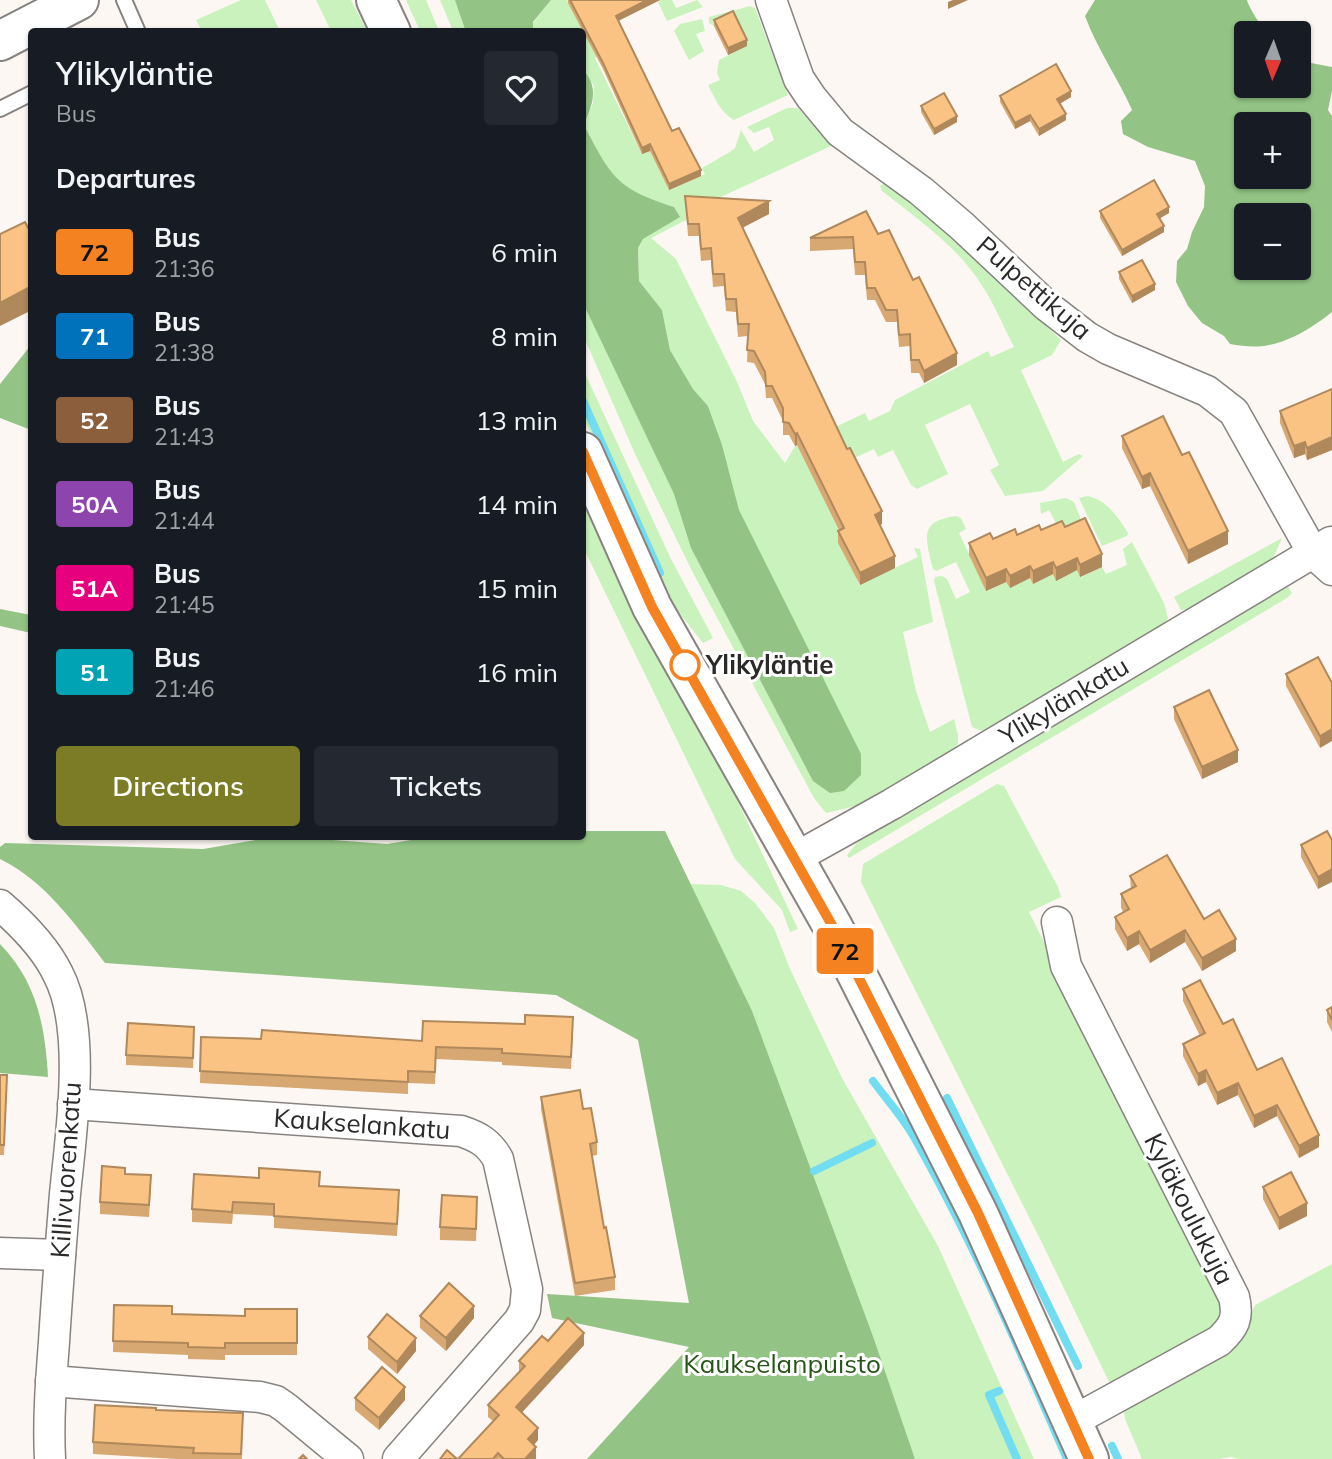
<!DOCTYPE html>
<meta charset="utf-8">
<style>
body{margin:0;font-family:Mulish,sans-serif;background:#242831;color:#f1f3f6;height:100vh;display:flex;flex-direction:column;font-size:26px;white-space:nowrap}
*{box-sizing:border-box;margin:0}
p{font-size:23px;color:#9ea1a6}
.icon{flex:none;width:38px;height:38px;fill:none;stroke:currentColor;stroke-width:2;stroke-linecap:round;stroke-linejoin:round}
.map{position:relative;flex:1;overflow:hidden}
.sheet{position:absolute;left:28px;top:28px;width:558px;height:812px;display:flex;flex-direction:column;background:#171b24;border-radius:7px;box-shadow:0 2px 5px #0004}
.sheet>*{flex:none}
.badge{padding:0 14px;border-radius:5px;font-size:24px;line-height:46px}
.needle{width:46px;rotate:182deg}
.tools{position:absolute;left:1234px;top:21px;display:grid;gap:14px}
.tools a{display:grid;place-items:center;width:77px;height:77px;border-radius:7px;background:#171b24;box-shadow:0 2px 5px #0004;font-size:35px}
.map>.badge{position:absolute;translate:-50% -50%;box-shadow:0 0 0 4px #fff}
h2{padding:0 28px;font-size:26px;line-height:63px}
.round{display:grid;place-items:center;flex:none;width:74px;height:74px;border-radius:7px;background:#242831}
.overview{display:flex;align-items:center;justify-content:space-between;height:119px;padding:0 28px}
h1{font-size:33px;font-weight:600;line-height:52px}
.primary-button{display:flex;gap:14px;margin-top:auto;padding:14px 28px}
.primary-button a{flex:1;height:80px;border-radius:7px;background:#7b7c25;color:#fff;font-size:28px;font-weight:600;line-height:80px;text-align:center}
.primary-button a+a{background:#242831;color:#f1f3f6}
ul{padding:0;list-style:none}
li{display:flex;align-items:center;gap:21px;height:84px;padding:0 28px}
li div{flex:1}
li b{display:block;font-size:26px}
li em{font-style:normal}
li .badge{min-width:77px;font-weight:700;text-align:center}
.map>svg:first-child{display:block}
.green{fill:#c9f2bd}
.forest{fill:#93c485;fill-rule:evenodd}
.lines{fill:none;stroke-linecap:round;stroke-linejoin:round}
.stream{stroke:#72ddf0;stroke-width:8}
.lane-casing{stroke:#888380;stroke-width:18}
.street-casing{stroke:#888380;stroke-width:33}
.secondary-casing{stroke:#888380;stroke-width:42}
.lane{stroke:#fff;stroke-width:14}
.street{stroke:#fff;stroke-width:30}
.secondary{stroke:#fff;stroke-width:38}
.wall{fill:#d7a871}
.shaded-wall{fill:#af885c}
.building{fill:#fac383;stroke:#af885c;stroke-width:2}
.line-casing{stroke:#fff;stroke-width:16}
.line{stroke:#f58220;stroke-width:10}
.stop-dot{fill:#fff;stroke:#f58220;stroke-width:3.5}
.labels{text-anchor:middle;stroke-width:6;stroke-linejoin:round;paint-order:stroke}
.street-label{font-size:26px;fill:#2c2a29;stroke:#fff}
.stop-label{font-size:26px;font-weight:bold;fill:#2c2a29;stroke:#fff;text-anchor:start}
.park-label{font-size:26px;fill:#275517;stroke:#fff}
</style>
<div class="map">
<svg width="1332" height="1459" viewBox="0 0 1332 1459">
<rect width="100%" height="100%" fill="#fdf7f3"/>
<!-- green -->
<g class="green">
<path d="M241 0H265L280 31H202L196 20Z"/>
<path d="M316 0H351L367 31H331Z"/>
<path d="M406 0H426L439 31H420Z"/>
<path d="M440 0H487L501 31H453Z"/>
<path d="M551 0H567L586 36 603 52 595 58 642 154 650 151 669 190 705 174 702 168 730 152 735 148 741 130 754 152 774 140 769 127 754 133 747 127 787 108H798L831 146 686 213V220L651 238 676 259 738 384 753 421 785 463 795 446 865 413 869 421 890 411 895 400 988 351 991 357 1014 347C1003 326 994 303 981 284 957 246 916 218 882 191L880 186 883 184 907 197 936 222 1061 340 1052 355 1021 370 1063 462 1079 454 1083 456 1043 491 1005 496 990 470 999 465 970 404 925 425 948 474 917 489 911 485 893 450 878 457 874 449 850 460 844 540 859 585 918 557 914 548 920 549 933 622 903 632 916 691 930 732 954 719 958 735V744L953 750 856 806 826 813 814 798 692 571 636 456 583 335V196L737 507 716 428 708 406 693 389 670 350 662 310 639 281 638 248 643 239 679 217 674 207C615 188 612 178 584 125L593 103 594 86 583 70V32H533V23Z"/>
<path d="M661 0H672L676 8 697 0 703 7 667 21 658 2Z"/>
<path d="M750 6 755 8 788 95 734 120C721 113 714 97 708 85L720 80 717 73 719 60 747 46 709 23V17Z"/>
<path d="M702 19 705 31 696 34 704 51 689 60 674 31 680 24Z"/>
<path d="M583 369 670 557 713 638 703 643 666 596 647 561 583 417Z"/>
<path d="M583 475 798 929 790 932 782 910 735 859 583 547Z"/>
<path d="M1088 496C1108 501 1117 516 1128 533L1127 536 1102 546 1079 498Z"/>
<path d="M1066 498 1074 502 1085 530 1065 539 1049 510 1041 514 1040 503Z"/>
<path d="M956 516 961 518 966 529 959 533 987 591 1006 582 1010 588 1030 578 1033 584 1053 574 1057 580 1077 570 1081 577 1102 567 1106 574 1127 565 1123 549 1132 542 1164 603 1168 618 1163 626 982 731 972 727 934 581 935 577 942 576 947 579 956 599 970 592 956 562 936 571 933 569C925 537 919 521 956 516Z"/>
<path d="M1282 538 1271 563 1193 609 1181 610 1174 597Z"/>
<path d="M1287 585 1292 593 1287 598 849 858 847 855 863 836Z"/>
<path d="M997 784 1004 786 1058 887 1061 897 1029 912 1222 1298 1224 1308 1218 1327 1115 1385 1109 1382 1043 1245 861 882 863 864Z"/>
<path d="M690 884 721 885 741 891 755 903 774 928 790 969 842 1078 938 1246 1034 1459H915L874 1339Z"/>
<path d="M1332 1264V1459H1239L1231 1457 1218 1459H1142L1125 1419 1123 1403 1245 1328 1255 1305Z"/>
</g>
<!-- forest -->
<g class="forest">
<path d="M455 0H551L533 22V31L466 32Z"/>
<path d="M1095 0H1247C1248 6 1262 28 1267 33H1246V86H1297L1298 89 1307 81 1311 63 1332 67V91L1328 110 1332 116V312C1315 326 1291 341 1269 345 1256 348 1242 346 1230 344L1224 336 1202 323 1188 306 1176 282 1177 261 1187 249 1192 232 1204 207 1205 186 1195 161 1148 147 1123 134 1121 121 1132 110C1118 78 1097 49 1085 16ZM1246 124H1298V177H1246ZM1298 215V268H1246V215Z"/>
<path d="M583 70C600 88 592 105 584 125 612 178 616 188 674 207L680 217 643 239 638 248 639 281 662 310 670 350 693 389 708 406 722 445 739 510 861 754V775L844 791 830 793 813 781 691 548 674 494 583 303Z"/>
<path d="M31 345V430L0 418V384Z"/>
<path d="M0 609 31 615V633L0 626Z"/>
<path d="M583 831H665L752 1011 874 1339 915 1459H587L689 1347 552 1318 547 1294 689 1303 638 1040 556 995 105 963C76 925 44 880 0 859V847L5 843 203 849 279 836 387 844 429 837 583 836Z"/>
<path d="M0 944C37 982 45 1026 48 1077L0 1073Z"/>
</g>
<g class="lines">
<!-- stream -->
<g class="stream">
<path d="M583 401 660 573"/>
<path d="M873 1081C887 1100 902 1116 914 1137 972 1240 1020 1350 1067 1459"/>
<path d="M947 1098 1078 1366"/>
<path d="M814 1171 872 1143"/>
<path d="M999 1391 989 1395 1017 1459"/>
<path d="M1112 1446 1118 1459"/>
</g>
<!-- lane casing -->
<g class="lane-casing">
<g id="lane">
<path d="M124 0 138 32"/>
<path d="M0 109 32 93"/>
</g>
</g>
<!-- street casing -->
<g class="street-casing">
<g id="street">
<path d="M771 0 799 79 811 97 840 132 921 191 962 226 1047 306 1087 337 1108 349 1207 391 1234 412 1313 553 1332 570"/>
<path d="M795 858 892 804 1331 542"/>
<path d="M0 905C22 924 45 947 58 974 87 1029 71 1133 65 1194 61 1244 57 1293 54 1342 51 1381 48 1420 50 1459"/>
<path d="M1057 922 1066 966 1234 1297C1239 1318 1234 1327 1219 1341L1073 1421"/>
<path d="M73 1104 461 1131C479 1137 489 1143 498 1159L527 1289 525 1310 519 1321 398 1459"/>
<path d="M0 1253 60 1255"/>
<path d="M51 1381 260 1397 276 1401 286 1408 348 1459"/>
</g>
</g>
<!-- secondary casing -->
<g class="secondary-casing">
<g id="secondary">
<path d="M376 0 391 32"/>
<path d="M0 41 79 0"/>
<path d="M583 452 652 607 833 927 978 1213 1089 1459"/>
</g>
</g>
<!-- lane -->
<use href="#lane" class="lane"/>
<!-- street -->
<use href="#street" class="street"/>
<!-- secondary -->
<use href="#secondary" class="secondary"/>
</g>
<!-- wall -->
<g class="wall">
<path d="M568 0H660L618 21 672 131 701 176 669 190 650 151 642 154 603 69 568 3Z"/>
<path d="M714 20 747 46 728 55 714 26Z"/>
<path d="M1000 96 1071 97 1060 104 1066 120 1039 136 1030 121 1015 129 1000 102Z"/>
<path d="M921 106 957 122 934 135 921 112Z"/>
<path d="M685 196 769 214 742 228 882 524 880 525 895 568 860 585 838 543V531L839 530 797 445 795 446 789 435H783V421L772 398H766L765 384 754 363 747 362 748 336 738 337 736 312 726 311 724 286 713 287 711 260 701 261 699 236H688Z"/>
<path d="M1100 211 1169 213 1159 218 1164 232 1122 256 1100 218Z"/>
<path d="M878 234 913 280 957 365 924 383 919 373H911L910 346 899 347 897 322H886L875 300H867L865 275H855L853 249 810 251V238Z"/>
<path d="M1119 272 1155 290 1132 303 1119 279Z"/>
<path d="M1332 389V450L1307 460 1305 454 1294 458 1280 423V411Z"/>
<path d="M1122 436 1228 544 1188 564 1150 486 1142 489 1122 448Z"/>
<path d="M1065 527 1102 567 1080 577 1077 570 1056 581 1053 574 1033 584 1030 578 1010 588 1006 582 986 591 969 555V543Z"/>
<path d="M1286 674 1332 683 1320 748 1286 686Z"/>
<path d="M1174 707 1238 762 1202 779 1174 719Z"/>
<path d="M1327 831 1318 889 1301 857V845Z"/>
<path d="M1130 876 1204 919 1236 951 1202 971 1185 942 1150 963 1139 944 1127 951 1115 929V917L1123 912 1121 907V894L1131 889Z"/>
<path d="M1183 989 1223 1024 1319 1147 1299 1158 1277 1116 1254 1128 1238 1095 1217 1105 1206 1082 1198 1086 1183 1056V1044L1200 1036 1183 1001Z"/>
<path d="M1332 1007V1032L1327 1022V1010Z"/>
<path d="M573 1029 571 1069 502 1065V1062L436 1059 435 1084 408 1083V1094L200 1083 201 1037 422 1041Z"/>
<path d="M194 1037 193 1068 126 1065V1055Z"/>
<path d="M0 1075H7L4 1155H0Z"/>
<path d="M541 1097 583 1109 597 1142V1155L592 1156 604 1228 615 1277V1290L575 1296 541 1109Z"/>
<path d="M125 1174 151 1187 149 1217 100 1214V1202Z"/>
<path d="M320 1186 399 1202 397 1236 274 1228V1216L233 1214 232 1224 192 1222V1209Z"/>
<path d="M1263 1187 1307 1216 1279 1230 1263 1199Z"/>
<path d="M477 1210 476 1241 440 1240V1227Z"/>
<path d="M114 1305 172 1314 245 1316 297 1309V1355H225V1360L188 1359V1355L113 1352Z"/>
<path d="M420 1316 474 1318 446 1351 420 1328Z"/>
<path d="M368 1337 416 1351 397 1374 368 1349Z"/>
<path d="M548 1341 584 1345 521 1413 538 1440 534 1445 536 1459H458L493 1421 488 1417V1405L519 1372V1361Z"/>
<path d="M355 1398 405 1400 379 1430 355 1410Z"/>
<path d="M156 1410 243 1413 242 1459H176L93 1454V1442Z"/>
</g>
<!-- shaded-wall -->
<g class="shaded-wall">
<path d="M647 0H660L616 22V16Z"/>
<path d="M953 0H968L948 9V2Z"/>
<path d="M747 40V46L728 55V48Z"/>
<path d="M1071 91V97L1057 105V99Z"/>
<path d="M1066 114V120L1039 136V129Z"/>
<path d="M1030 115V121L1015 129V123Z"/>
<path d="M957 116V122L934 135V129Z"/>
<path d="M650 144V151L642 154V148Z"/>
<path d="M701 170V176L669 190V184Z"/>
<path d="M769 201V214L738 230V218Z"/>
<path d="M1169 207V213L1157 220V214Z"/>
<path d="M1164 226V232L1122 256V250Z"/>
<path d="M1155 284V290L1132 303V296Z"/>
<path d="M32 286V310L0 326V303Z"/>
<path d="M957 353V365L924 383V371Z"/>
<path d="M797 433V445L795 446V434Z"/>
<path d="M1332 437V450L1307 460V448Z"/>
<path d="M1305 442V454L1294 458V446Z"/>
<path d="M1150 473V486L1142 489V477Z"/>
<path d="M882 511V524L875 527V515Z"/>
<path d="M1228 531V544L1188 564V551Z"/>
<path d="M1102 554V567L1080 577V565Z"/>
<path d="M895 556V568L860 585V573Z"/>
<path d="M1077 558V570L1056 581V568Z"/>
<path d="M1053 562V574L1033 584V571Z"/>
<path d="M1030 566V578L1010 588V576Z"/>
<path d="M1006 569V582L986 591V578Z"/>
<path d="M1332 729V741L1320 748V736Z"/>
<path d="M1238 750V762L1202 779V767Z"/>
<path d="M1332 869V882L1318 889V877Z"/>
<path d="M1185 930V942L1150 963V950Z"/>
<path d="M1139 931V944L1127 951V938Z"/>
<path d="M1236 939V951L1202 971V958Z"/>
<path d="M1206 1070V1082L1198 1086V1074Z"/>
<path d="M1238 1083V1095L1217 1105V1093Z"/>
<path d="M1277 1105V1116L1254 1128V1116Z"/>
<path d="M1319 1135V1147L1299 1158V1146Z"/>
<path d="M1307 1203V1216L1279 1230V1218Z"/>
<path d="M474 1306V1318L446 1351V1338Z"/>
<path d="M584 1333V1345L516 1419V1407Z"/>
<path d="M416 1338V1351L397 1374V1362Z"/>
<path d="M405 1387V1400L379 1430V1418Z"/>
<path d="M538 1428V1440L528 1451V1439Z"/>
<path d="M536 1447V1459H525Z"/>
</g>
<!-- building -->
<g class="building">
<path d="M570 0H647L616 16 672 131 679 128 701 170 669 184 650 144 642 148 603 63Z"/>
<path d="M733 11 747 40 728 48 714 20Z"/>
<path d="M1056 64 1071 91 1057 99 1066 114 1039 129 1030 115 1015 123 1000 96Z"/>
<path d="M944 93 957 116 934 129 921 106Z"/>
<path d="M1154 180 1169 207 1157 214 1164 226 1122 250 1100 211Z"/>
<path d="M685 196 769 201 738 218 847 449 850 448 882 511 875 515 895 556 860 573 838 531 844 528 797 433 795 434 789 423 783 422V408L772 386H766L765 372 754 351 747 350 749 324H738L736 299H726L724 274H713L711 248 701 249 699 224H688Z"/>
<path d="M866 211 878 234 889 230 913 280 919 277 957 353 924 371 919 360H911L910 334 899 335 897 310H886L875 288H867L865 262H855L853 237 810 238Z"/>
<path d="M25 222 32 235V286L0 303V234Z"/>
<path d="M1142 260 1155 284 1132 296 1119 272Z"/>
<path d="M1332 389V437L1307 448 1305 442 1294 446 1280 411Z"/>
<path d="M1163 416 1182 455 1189 452 1228 531 1188 551 1150 473 1142 477 1122 436Z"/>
<path d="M1085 518 1102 554 1080 565 1077 558 1056 568 1053 562 1033 571 1030 566 1010 576 1006 569 986 578 969 543 990 533 993 539 1015 529 1017 535 1039 525 1041 530 1062 521 1065 527Z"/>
<path d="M1318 657 1332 683V729L1320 736 1286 674Z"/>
<path d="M1209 690 1238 750 1202 767 1174 707Z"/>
<path d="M1327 831 1332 840V869L1318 877 1301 845Z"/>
<path d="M1167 855 1204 919 1219 910 1236 939 1202 958 1185 930 1150 950 1139 931 1127 938 1115 917 1129 909 1121 894 1136 886 1130 876Z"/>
<path d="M1200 980 1223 1024 1233 1019 1257 1070 1282 1058 1319 1135 1299 1146 1277 1105 1254 1116 1238 1083 1217 1093 1206 1070 1198 1074 1183 1044 1205 1033 1183 989Z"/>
<path d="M1332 1007V1020L1327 1010Z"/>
<path d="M525 1015 573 1017 571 1057 502 1053V1049L436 1047 435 1072 408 1071V1082L200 1071 201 1037 261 1039 262 1030 422 1041 423 1021 525 1024Z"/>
<path d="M128 1023 194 1027 193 1058 126 1055Z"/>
<path d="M0 1075H7L4 1145H0Z"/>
<path d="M580 1090 583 1109 591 1108 597 1142 590 1144 604 1228 606 1227 615 1277 575 1283 541 1097Z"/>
<path d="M102 1166 125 1168V1174L151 1175 149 1205 100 1202Z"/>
<path d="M259 1168 320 1172 319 1186 399 1190 397 1224 274 1216V1204L233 1202 232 1212 192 1209 194 1174 259 1178Z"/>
<path d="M1291 1172 1307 1203 1279 1218 1263 1187Z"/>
<path d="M442 1195 477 1197 476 1229 440 1227Z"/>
<path d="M449 1283 474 1306 446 1338 420 1316Z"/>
<path d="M114 1305 172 1306V1314L245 1316V1309H297V1343H225V1348L188 1347V1343L113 1341Z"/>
<path d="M387 1314 416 1338 397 1362 368 1337Z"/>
<path d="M568 1318 584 1333 516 1407 538 1428 528 1439 536 1447 525 1459H504L498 1453 493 1459H458L499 1415 488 1405 525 1366 519 1361 542 1336 548 1341Z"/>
<path d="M382 1367 405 1387 379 1418 355 1398Z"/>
<path d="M95 1405 156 1408V1410L243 1413 241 1454 193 1453 194 1448 93 1442Z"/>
<path d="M447 1450 457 1459H440Z"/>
<path d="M303 1455 307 1459H299Z"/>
</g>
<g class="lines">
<!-- line casing -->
<g class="line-casing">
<path id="line" d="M583 452 652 607 833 927 978 1213 1089 1459"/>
</g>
<!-- line -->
<use href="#line" class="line"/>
</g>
<!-- markers -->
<circle class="stop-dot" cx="685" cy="665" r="14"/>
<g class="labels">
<!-- street labels -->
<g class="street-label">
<text transform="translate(1034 288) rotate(41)" y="9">Pulpettikuja</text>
<text transform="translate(1064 701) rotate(-31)" y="9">Ylikylänkatu</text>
<text transform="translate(362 1124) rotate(4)" y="9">Kaukselankatu</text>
<text transform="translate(66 1170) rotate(-86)" y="9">Killivuorenkatu</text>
<text transform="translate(1189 1209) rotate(63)" y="9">Kyläkoulukuja</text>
</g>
<!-- stop labels -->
<g class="stop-label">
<text x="706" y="674">Ylikyläntie</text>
</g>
<!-- park labels -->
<g class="park-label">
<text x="782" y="1373">Kaukselanpuisto</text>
</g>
</g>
</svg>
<div class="tools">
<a><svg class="needle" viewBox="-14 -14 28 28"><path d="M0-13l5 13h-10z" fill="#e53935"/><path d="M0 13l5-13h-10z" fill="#9ea1a6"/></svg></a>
<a>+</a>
<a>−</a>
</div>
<b class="badge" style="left:845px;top:951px;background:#f58220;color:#111">72</b>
<section class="sheet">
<div class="overview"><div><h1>Ylikyläntie</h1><p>Bus</p></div><a class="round"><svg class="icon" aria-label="heart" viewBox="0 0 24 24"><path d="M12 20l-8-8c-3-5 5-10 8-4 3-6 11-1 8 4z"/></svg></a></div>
<h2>Departures</h2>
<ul>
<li><span class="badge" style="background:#f58220;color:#111">72</span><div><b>Bus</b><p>21:36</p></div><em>6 min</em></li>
<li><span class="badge" style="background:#0072bc;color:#fff">71</span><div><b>Bus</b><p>21:38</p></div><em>8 min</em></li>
<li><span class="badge" style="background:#8b5e3c;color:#fff">52</span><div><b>Bus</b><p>21:43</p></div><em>13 min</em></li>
<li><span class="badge" style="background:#8e44ad;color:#fff">50A</span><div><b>Bus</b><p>21:44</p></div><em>14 min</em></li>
<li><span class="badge" style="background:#e6007e;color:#fff">51A</span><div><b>Bus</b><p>21:45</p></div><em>15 min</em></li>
<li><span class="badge" style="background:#00a3b4;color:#fff">51</span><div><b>Bus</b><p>21:46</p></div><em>16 min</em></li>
</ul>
<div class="primary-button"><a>Directions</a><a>Tickets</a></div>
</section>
</div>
